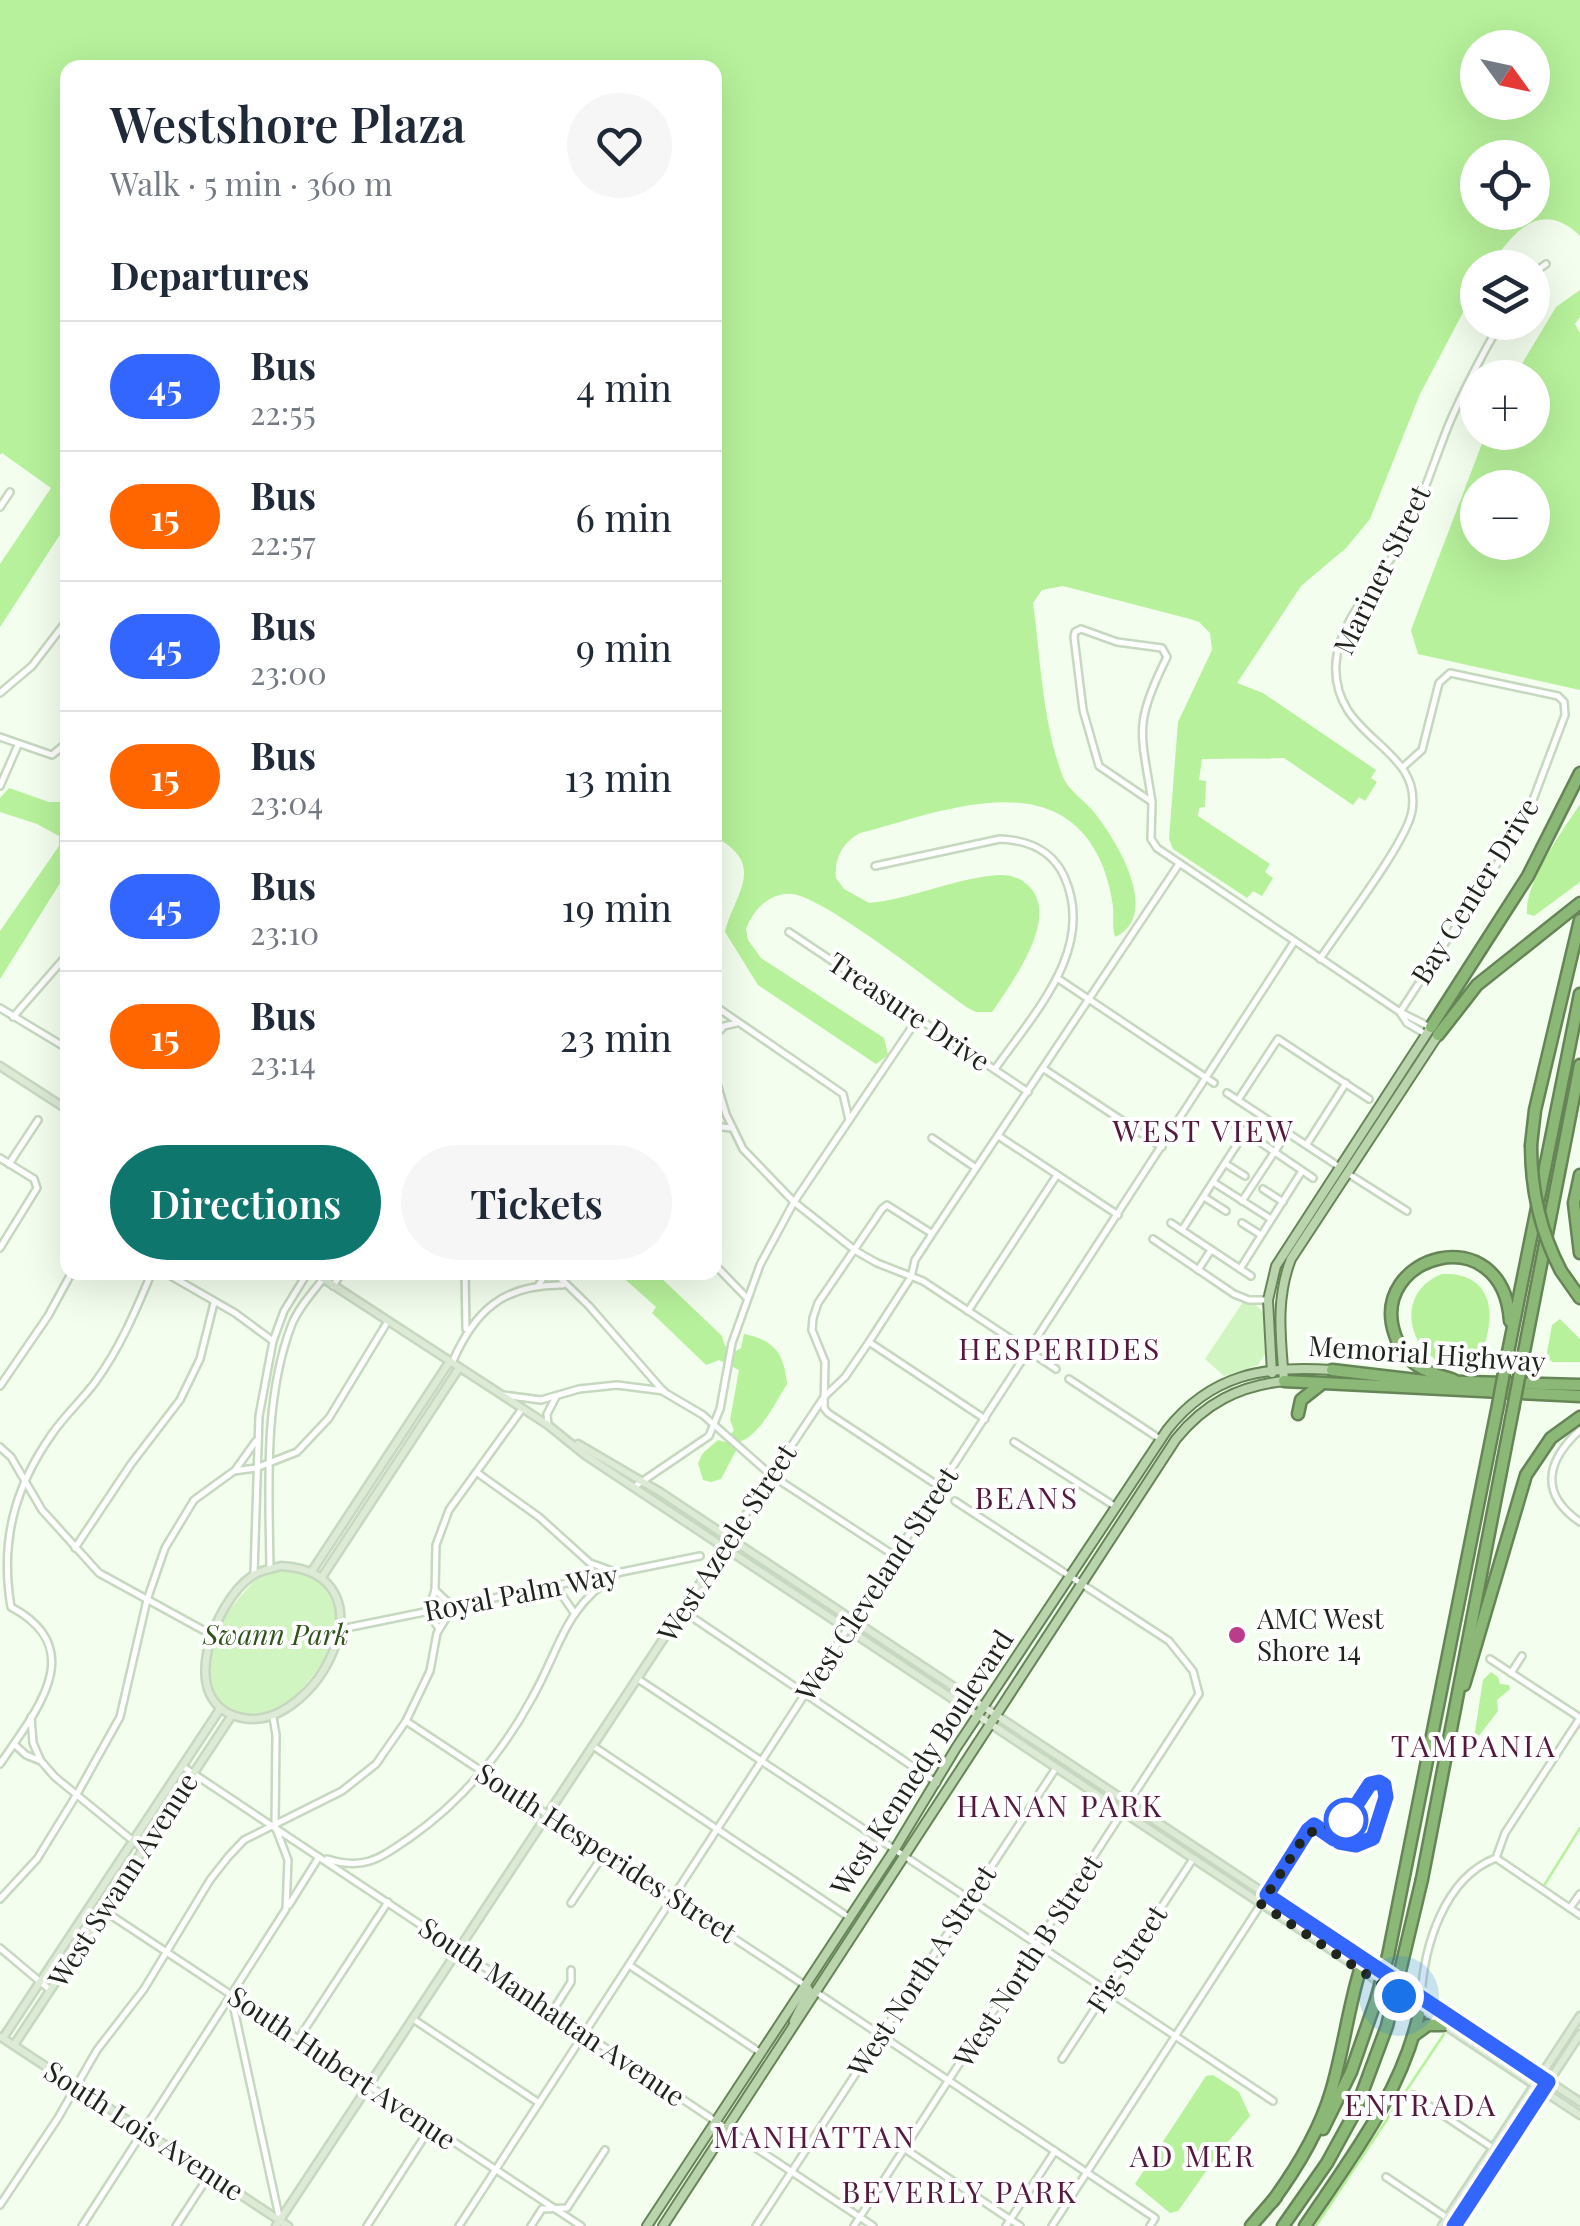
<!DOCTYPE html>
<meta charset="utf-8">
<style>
body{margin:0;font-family:"Playfair Display",serif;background:#f6f6f7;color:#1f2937;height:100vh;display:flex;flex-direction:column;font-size:38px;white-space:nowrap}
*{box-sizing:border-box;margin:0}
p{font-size:32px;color:#747a83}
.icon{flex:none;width:55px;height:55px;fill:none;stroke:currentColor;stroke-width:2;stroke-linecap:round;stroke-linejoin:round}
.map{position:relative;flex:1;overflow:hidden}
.details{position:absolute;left:60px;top:60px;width:662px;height:1220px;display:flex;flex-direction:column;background:#fff;border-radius:20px;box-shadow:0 10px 40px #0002}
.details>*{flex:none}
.badge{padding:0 20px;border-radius:32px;font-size:35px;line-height:65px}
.needle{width:65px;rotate:123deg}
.tools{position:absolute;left:1460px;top:30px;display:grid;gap:20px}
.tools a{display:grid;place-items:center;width:90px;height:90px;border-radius:50%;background:#fff;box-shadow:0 10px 40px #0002;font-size:50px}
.you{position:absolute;width:50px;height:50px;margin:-25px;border:8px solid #fff;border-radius:50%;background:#1a73e8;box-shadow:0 0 0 15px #1a73e833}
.map>.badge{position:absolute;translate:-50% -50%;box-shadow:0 0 0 5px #fff}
h2{padding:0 50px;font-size:38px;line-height:90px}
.round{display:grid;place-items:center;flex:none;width:105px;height:105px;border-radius:52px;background:#f6f6f7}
.head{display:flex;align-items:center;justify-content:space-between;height:170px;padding:0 50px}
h1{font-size:48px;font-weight:600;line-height:75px}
.primary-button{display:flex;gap:20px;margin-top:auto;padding:20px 50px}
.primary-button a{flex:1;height:115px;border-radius:60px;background:#0f766e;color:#fff;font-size:40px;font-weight:600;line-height:115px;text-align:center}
.primary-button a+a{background:#f6f6f7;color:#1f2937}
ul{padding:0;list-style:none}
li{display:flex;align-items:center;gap:30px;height:130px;padding:0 50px;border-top:2px solid #e0e1e3}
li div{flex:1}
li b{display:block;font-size:38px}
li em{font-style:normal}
li .badge{min-width:110px;font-weight:700;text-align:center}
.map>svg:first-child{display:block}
.green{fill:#d1f5c1}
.water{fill:#b7f19b;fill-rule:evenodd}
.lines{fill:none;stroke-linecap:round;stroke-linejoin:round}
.stream{stroke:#b7f19b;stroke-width:2.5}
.street-casing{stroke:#c6d8bf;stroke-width:10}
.secondary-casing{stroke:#c6d8bf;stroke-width:11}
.primary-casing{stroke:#668557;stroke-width:12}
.highway-casing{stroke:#668557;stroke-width:15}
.street{stroke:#fff;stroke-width:5}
.secondary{stroke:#dcead6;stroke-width:6}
.primary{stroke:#bad4ad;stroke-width:8}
.highway{stroke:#8cb877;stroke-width:10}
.highway-bridge-casing{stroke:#668557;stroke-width:15;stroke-linecap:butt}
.highway-bridge{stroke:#8cb877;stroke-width:10}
.line-casing{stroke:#fff;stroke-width:22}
.line{stroke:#36f;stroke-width:15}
.walk{stroke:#1f251c;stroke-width:10;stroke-dasharray:0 18}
.poi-dot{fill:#ba3d8b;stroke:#fff;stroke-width:4}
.stop-dot{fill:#fff;stroke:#36f;stroke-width:5}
.labels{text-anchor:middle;stroke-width:8;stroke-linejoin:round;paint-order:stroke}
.street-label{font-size:28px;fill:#1f251c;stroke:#fff}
.poi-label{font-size:28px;fill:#1f251c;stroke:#fff;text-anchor:start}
.park-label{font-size:28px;font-style:italic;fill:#2f531b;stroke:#fff}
.neighbourhood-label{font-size:30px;letter-spacing:2.5px;fill:#55193e;stroke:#fff}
</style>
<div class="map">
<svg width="1580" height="2226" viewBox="0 0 1580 2226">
<rect width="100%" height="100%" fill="#f3feee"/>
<!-- green -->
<g class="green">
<path d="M1243 1302 1255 1304 1263 1312 1265 1354 1258 1365 1224 1376 1205 1359Z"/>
<path d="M266 1570C276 1570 287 1568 297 1570 307 1571 316 1579 324 1586 362 1616 320 1670 297 1694 288 1702 277 1715 265 1717 250 1719 233 1712 221 1704 217 1695 209 1683 208 1674 201 1637 242 1592 266 1570Z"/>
</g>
<!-- water -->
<g class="water">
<path d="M0 0H1580V236C1541 197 1511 234 1490 267L1478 268 1477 286 1420 394 1370 519 1346 548 1301 586 1237 683 1263 693 1376 770 1371 778 1377 782 1365 801 1359 797 1353 805 1284 758 1202 759 1199 780 1206 781 1205 807 1199 808 1198 816 1270 864 1265 872 1273 878 1262 896 1253 891 1247 898 1173 849 1169 839 1178 722 1212 650 1210 633 1199 622 1190 619 1063 586 1042 590 1033 603C1041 661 1042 721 1063 777 1069 791 1083 799 1093 811 1115 838 1163 914 1115 937 1112 928 1114 917 1113 907 1111 892 1107 876 1101 862 1057 762 937 813 860 833 843 842 834 858 836 878L844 889 869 903C910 899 948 881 989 876 1002 874 1014 874 1025 883 1065 913 1011 983 992 1012H976L968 1008C935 985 824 897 792 894 770 892 753 910 746 929L748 940 761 958 884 1038 888 1055 876 1064 758 985 725 932C734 894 768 865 715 837V68H68L67 524 0 627V564L51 488 2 453 0 455ZM1478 48H1532V102H1478ZM1478 158H1532V212H1478Z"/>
<path d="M1580 290V317L1575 324 1580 333V690L1418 654 1411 630 1486 433 1532 432V378L1514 377 1556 307ZM1478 488H1532V542H1478Z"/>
<path d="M9 788 49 802H67V872L0 979V931L59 846V836L37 824 0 812V798Z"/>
<path d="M1580 804V882L1534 916 1527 914C1525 881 1562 832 1580 804Z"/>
<path d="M618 1273H656L722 1336 725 1346 736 1351 741 1348 744 1334C774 1340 784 1353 787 1384 776 1401 761 1434 741 1441L721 1479 711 1482 703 1480 698 1463 703 1453 718 1440 725 1442 734 1430 730 1420 739 1370 719 1360 706 1365 652 1313 656 1307Z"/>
<path d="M1442 1274C1479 1272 1495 1296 1488 1331 1485 1345 1482 1357 1471 1367 1415 1375 1385 1296 1442 1274Z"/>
<path d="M1560 1319 1580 1339V1362H1553L1546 1358 1552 1325Z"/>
<path d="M1491 1672 1498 1677 1500 1684 1509 1685 1510 1689 1497 1700 1498 1711 1478 1737 1479 1745 1475 1747 1474 1738 1483 1680Z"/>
<path d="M1213 2075 1239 2092 1250 2116 1221 2150 1178 2211 1170 2213 1135 2184 1206 2076Z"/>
</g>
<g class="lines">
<!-- stream -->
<g class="stream">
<path d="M1545 1884 1580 1828"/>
<path d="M1316 2226 1444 2034"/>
</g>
<!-- street casing -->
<g class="street-casing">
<g id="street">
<path d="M1532 274 1546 264"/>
<path d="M0 507 10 492"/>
<path d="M1081 629 1117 642 1162 648 1167 657C1133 725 1141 731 1152 802L1099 766 1083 710 1074 637 1075 632Z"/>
<path d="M0 693 32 666 68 619"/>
<path d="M0 737 52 755 68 742"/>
<path d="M0 786 18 745"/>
<path d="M1152 802 1151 839 1157 848 1400 1012 1432 1028"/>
<path d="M875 866 1000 839C1027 840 1052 850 1064 876 1097 948 1034 1013 995 1069"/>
<path d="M789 932 1028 1092"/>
<path d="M1320 959C1340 928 1407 842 1412 811 1423 745 1331 740 1336 663 1339 617 1384 577 1404 537 1422 501 1434 461 1449 424 1464 389 1482 355 1501 322"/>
<path d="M1057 978 1214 1083"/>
<path d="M715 1006 843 1094 849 1120"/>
<path d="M0 1008 68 1049"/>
<path d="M1400 1012 1525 821 1565 715 1564 702 1558 696 1450 673 1439 683 1422 750 1403 767"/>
<path d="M1401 1014 1407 1023 1427 1035"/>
<path d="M13 1017 68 954"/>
<path d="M715 1036 724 1026 737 1023"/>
<path d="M1044 1069 1162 1147"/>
<path d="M715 1077 726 1114 743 1149 794 1202 856 1251 877 1263 923 1281 1056 1369"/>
<path d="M1227 1093 1338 1166"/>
<path d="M1238 1100 1278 1039 1369 1099"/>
<path d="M1235 1125 1313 1178"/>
<path d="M715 1126 730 1128"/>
<path d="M1000 1137 1118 1215"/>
<path d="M932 1138 976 1168"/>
<path d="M1307 1144 1346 1083"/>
<path d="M0 1158 34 1179 37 1188 0 1248"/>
<path d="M9 1164 38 1120"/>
<path d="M1226 1164 1245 1176"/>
<path d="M1347 1173 1407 1211"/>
<path d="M1213 1182 1271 1219"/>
<path d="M1263 1189 1283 1202"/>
<path d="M1204 1197 1226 1211"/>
<path d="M1242 1201 1287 1133"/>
<path d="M1171 1223 1251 1276"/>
<path d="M1242 1223 1261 1235"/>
<path d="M1182 1230 1245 1132"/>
<path d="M931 1233 887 1205 882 1209 818 1303 813 1318 812 1330 825 1362 824 1408 828 1413 940 1487"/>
<path d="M1153 1239 1234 1294 1249 1300H1268"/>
<path d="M715 1265 746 1297"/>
<path d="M1240 1269 1302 1171"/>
<path d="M1198 1270 1211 1250"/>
<path d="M164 1272 235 1313 273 1341"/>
<path d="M465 1272 466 1329"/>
<path d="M554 1272 589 1306 664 1392 703 1415 771 1475 895 1556"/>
<path d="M333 1286 342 1272"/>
<path d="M538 1286 547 1272"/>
<path d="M968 1311 1057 1175"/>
<path d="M869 1342 985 1419"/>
<path d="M452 1363C474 1311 503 1284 563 1285"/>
<path d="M1069 1379 1160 1439"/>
<path d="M0 1386 48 1316 72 1272"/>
<path d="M503 1395 541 1400 579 1389 617 1385 664 1391"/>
<path d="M548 1425 547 1414 556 1397"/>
<path d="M1580 1430C1546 1461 1539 1494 1580 1522"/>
<path d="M1014 1442 1116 1507"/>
<path d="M0 1447 11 1457 42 1510 99 1573 212 1635"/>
<path d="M236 1469 256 1441"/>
<path d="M479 1474 539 1517 590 1563 615 1572"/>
<path d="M634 1487 709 1436 720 1409 732 1343 760 1265 794 1202 918 1018"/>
<path d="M730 1538 824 1397 845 1377 869 1342 911 1277 915 1260 932 1234 1179 864"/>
<path d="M75 1548 131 1464 180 1400 200 1359 214 1303"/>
<path d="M270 1569C269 1491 263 1398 292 1324 299 1307 312 1293 323 1279"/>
<path d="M254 1574 259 1416 273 1341 284 1311 308 1272"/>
<path d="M555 1585 575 1614"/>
<path d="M435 1590 453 1607"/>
<path d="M683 1611 937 1783"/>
<path d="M341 1629 700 1556"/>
<path d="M439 1629 428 1612 435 1590 436 1545 449 1510 522 1409"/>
<path d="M1490 1659 1579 1717"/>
<path d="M1511 1673 1522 1656"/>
<path d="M638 1679 1273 2101"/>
<path d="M31 1717 33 1743 40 1759"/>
<path d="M273 1717 276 1735 275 1826 288 1860 286 1909 231 1995 280 2221"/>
<path d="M406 1721 806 1986"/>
<path d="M14 1744 26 1755 41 1761 55 1777 143 1849"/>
<path d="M593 1746 850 1918"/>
<path d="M0 1764C36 1711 90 1649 11 1607 0 1542 14 1488 52 1434 65 1415 83 1399 96 1381 120 1348 136 1310 152 1272"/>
<path d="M182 1766 873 2226"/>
<path d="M1496 1858 1505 1833 1580 1718"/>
<path d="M1496 1858 1580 1915"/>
<path d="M327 1859C365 1871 380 1858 411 1837 461 1802 503 1752 532 1698 562 1645 562 1610 618 1573"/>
<path d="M1267 1895 1305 1834"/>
<path d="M0 1899 37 1859 77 1794 120 1717 147 1600 165 1548 194 1500 234 1471 256 1468 297 1452 329 1418 388 1321"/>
<path d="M571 1903 606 1851"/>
<path d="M289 1905 319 1857"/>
<path d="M1570 1908 1580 1894"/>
<path d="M103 1910 581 2226"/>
<path d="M0 1948 50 1990"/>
<path d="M629 1965 761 2053"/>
<path d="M816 1992 1155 2218 1150 2226"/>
<path d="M1421 1997C1424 1946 1444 1878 1496 1858"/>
<path d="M552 2012 571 1982V1970"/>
<path d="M413 2019 539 2103"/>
<path d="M299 2038 388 1902"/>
<path d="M1062 2059 1193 1859"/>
<path d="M1413 2095 1502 2154"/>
<path d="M905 2149 1020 2226"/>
<path d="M1386 2177 1459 2226"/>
<path d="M0 2205 58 2118 97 2050 144 1989 210 1880 228 1857 244 1840 342 1791 376 1764 406 1721 430 1671 437 1633 453 1607"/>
<path d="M82 2226 231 1995"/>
<path d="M176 2226 210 2174"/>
<path d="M367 2226 430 2128"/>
<path d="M459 2226 1294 942"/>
<path d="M531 2226 542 2209 567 2208 605 2150"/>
<path d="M756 2226 1056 1768"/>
<path d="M854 2226 1199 1694 1193 1671 1169 1641 955 1501"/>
<path d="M1006 2226 1055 2151"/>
<path d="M1052 2226 1261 1904"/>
</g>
</g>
<!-- secondary casing -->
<g class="secondary-casing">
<g id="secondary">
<path d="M0 1066 68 1110"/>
<path d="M313 1272 548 1425 585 1455 1580 2115"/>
<path d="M578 1444 660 1492 1374 1966"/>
<path d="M281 1566C399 1573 316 1732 243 1718 174 1705 214 1602 252 1576 260 1570 272 1569 281 1566Z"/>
<path d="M312 1571 450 1361"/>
<path d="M322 1577 459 1368"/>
<path d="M1385 1973 1580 2102"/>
<path d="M1 2037 288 2226"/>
<path d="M3 2038 220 1709"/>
<path d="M14 2045 232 1715"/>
<path d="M276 2226 724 1547"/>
<path d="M1442 2226 1580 2016"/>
<path d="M1454 2226 1580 2034"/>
</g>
</g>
<!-- primary casing -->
<g class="primary-casing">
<g id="primary">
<path d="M1272 1373 1268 1300 1276 1266 1431 1027"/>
<path d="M794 2021 809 1991 806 1986"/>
<path d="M647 2226 895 1849 956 1748 1167 1430C1211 1374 1265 1365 1332 1370"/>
<path d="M663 2226 1176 1439C1205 1403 1239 1386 1284 1381 1281 1339 1275 1300 1291 1259L1438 1035"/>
</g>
</g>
<!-- highway casing -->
<g class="highway-casing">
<g id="highway">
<path d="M1431 1027 1528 876 1580 773"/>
<path d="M1438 1035 1477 985 1580 903"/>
<path d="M1531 1145 1535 1110 1580 920"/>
<path d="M1580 1175 1574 1203 1580 1253"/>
<path d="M1561 1271 1580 1298"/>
<path d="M1505 1367 1580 994"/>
<path d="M1521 1367 1580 1065"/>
<path d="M1332 1370 1425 1381 1580 1385"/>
<path d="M1454 1380C1442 1376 1428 1373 1418 1366 1407 1359 1399 1347 1395 1335 1367 1255 1503 1216 1510 1321"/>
<path d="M1284 1381 1580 1396"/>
<path d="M1298 1414 1301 1400 1320 1385"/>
<path d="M1464 1685 1526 1475 1551 1438 1580 1417"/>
<path d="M1422 1879 1513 1409"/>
<path d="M1388 1956 1498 1405"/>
<path d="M1413 2036 1428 2025H1443"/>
<path d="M1323 2129 1351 2072 1376 2000"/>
<path d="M1272 2202C1297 2168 1319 2132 1331 2092 1343 2052 1348 2009 1360 1970L1376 1966"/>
<path d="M1251 2226 1276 2197"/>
<path d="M1283 2226 1327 2163 1355 2112"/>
<path d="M1305 2226C1350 2159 1404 2090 1420 2009"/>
</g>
</g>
<!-- street -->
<use href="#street" class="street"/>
<!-- secondary -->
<use href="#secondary" class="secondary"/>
<!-- primary -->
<use href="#primary" class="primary"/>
<!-- highway -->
<use href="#highway" class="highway"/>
<!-- highway-bridge casing -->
<g class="highway-bridge-casing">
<g id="highway-bridge">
<path d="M1531 1145C1531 1190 1540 1231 1561 1271"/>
<path d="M1498 1405 1505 1367"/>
<path d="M1513 1409 1521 1367"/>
<path d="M1376 2000 1388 1956"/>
<path d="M1355 2112 1387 2026 1422 1879"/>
</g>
</g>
<!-- highway-bridge -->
<use href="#highway-bridge" class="highway-bridge"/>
</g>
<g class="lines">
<!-- line casing -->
<g class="line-casing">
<path id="line" d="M1339 1842 1356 1845 1373 1838 1386 1797 1384 1785 1379 1782 1370 1784 1334 1839 1314 1825 1308 1830 1267 1895 1548 2082 1454 2226"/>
</g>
<!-- line -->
<use href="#line" class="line"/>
<!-- walk -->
<path class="walk" d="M1346 1820 1306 1834 1261 1904 1399 1996"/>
</g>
<!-- markers -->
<circle class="poi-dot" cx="1237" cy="1635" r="10"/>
<circle class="stop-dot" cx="1346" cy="1820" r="20"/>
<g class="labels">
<!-- street labels -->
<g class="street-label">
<text transform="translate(1382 570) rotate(-64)" y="10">Mariner Street</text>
<text transform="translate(1475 891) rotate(-58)" y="10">Bay Center Drive</text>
<text transform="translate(909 1012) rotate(34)" y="10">Treasure Drive</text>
<text transform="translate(1427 1354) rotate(4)" y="10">Memorial Highway</text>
<text transform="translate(727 1543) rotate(-57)" y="10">West Azeele Street</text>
<text transform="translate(877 1584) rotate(-57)" y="10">West Cleveland Street</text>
<text transform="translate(521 1593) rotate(-11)" y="10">Royal Palm Way</text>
<text transform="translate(922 1763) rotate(-57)" y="10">West Kennedy Boulevard</text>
<text transform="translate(606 1853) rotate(33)" y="10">South Hesperides Street</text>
<text transform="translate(123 1880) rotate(-57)" y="10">West Swann Avenue</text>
<text transform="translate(1127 1959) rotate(-57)" y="10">Fig Street</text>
<text transform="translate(1028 1961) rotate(-57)" y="10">West North B Street</text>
<text transform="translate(922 1971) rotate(-57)" y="10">West North A Street</text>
<text transform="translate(552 2012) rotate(34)" y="10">South Manhattan Avenue</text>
<text transform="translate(342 2068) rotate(34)" y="10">South Hubert Avenue</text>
<text transform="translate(144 2131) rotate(33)" y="10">South Lois Avenue</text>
</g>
<!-- poi labels -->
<g class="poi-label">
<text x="1257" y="1629">AMC West<tspan x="1257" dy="32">Shore 14</tspan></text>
</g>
<!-- park labels -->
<g class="park-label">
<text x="276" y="1645">Swann Park</text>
</g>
<!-- neighbourhood labels -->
<g class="neighbourhood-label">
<text x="1204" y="1142">WEST VIEW</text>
<text x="1060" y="1360">HESPERIDES</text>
<text x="1027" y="1509">BEANS</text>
<text x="1474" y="1757">TAMPANIA</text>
<text x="1060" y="1817">HANAN PARK</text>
<text x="1421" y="2116">ENTRADA</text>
<text x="815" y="2148">MANHATTAN</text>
<text x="1193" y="2167">AD MER</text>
<text x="960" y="2203">BEVERLY PARK</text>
</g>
</g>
</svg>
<div class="tools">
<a><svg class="needle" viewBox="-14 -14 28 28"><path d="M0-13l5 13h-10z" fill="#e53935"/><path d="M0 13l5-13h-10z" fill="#747a83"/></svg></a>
<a><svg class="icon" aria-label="locate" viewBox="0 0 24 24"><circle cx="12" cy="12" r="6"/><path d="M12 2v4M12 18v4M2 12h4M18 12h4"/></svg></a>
<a><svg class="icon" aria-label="layers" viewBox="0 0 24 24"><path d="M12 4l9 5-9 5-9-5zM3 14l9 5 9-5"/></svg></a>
<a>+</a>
<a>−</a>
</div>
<div class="you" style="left:1399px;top:1996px"></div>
<section class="details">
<div class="head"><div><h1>Westshore Plaza</h1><p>Walk · 5 min · 360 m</p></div><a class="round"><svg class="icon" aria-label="heart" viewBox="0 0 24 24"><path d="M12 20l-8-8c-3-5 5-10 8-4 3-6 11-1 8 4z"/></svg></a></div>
<h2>Departures</h2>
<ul>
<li><span class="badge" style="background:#36f;color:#fff">45</span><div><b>Bus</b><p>22:55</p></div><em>4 min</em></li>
<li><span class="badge" style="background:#f60;color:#fff">15</span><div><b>Bus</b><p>22:57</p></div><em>6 min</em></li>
<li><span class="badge" style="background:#36f;color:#fff">45</span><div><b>Bus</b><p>23:00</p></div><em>9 min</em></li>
<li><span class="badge" style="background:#f60;color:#fff">15</span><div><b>Bus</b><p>23:04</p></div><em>13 min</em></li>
<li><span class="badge" style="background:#36f;color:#fff">45</span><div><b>Bus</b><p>23:10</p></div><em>19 min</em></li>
<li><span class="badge" style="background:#f60;color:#fff">15</span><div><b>Bus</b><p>23:14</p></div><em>23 min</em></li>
</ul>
<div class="primary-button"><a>Directions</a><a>Tickets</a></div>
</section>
</div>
